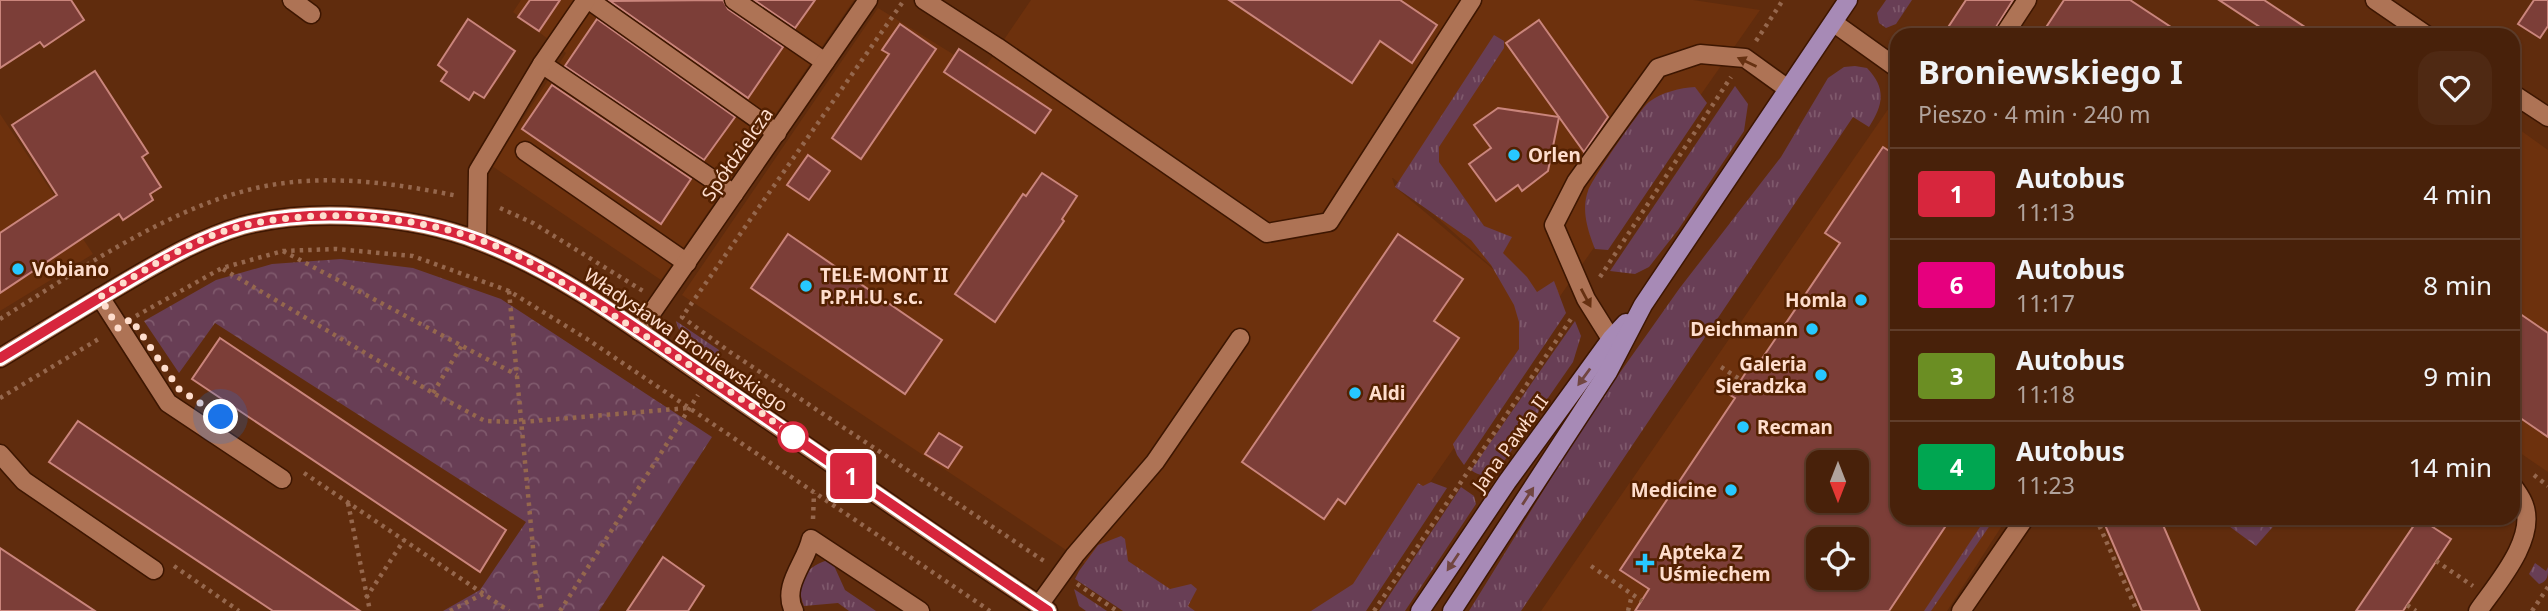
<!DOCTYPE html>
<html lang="pl">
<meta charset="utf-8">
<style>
body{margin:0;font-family:"Noto Sans",sans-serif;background:#4f2913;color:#f1f3f6;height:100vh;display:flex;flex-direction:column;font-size:26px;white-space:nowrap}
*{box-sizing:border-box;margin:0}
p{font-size:23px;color:#b1a39c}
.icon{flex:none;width:38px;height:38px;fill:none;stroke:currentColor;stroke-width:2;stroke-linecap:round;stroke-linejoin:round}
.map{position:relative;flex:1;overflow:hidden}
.drawer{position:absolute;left:1890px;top:28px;width:630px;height:497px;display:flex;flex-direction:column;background:#48210a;border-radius:21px;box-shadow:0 2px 5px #0004,0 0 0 2px #603e2b}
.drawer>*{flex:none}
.badge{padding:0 14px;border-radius:5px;font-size:24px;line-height:46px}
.needle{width:46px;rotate:180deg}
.buttons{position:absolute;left:1806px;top:450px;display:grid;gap:14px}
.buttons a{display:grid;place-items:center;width:63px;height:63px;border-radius:14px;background:#48210a;box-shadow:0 2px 5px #0004,0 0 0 2px #603e2b;font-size:35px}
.you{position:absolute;width:35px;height:35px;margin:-18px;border:5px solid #fff;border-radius:50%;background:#1a73e8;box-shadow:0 0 0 10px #1a73e833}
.map>.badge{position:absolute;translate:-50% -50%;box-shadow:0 0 0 4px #fff}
.round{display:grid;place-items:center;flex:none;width:74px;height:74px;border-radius:21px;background:#4f2913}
.summary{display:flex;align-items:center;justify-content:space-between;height:119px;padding:0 28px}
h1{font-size:33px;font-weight:700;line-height:52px}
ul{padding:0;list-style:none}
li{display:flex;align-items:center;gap:21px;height:91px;padding:0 28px;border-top:2px solid #603e2b}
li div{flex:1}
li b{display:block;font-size:26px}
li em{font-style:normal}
li .badge{min-width:77px;font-weight:700;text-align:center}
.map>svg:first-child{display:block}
.built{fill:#6d310d;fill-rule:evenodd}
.grass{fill:url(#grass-tufts)}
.park{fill:url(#park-crowns)}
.building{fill:#7c3e38;stroke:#ca857c;stroke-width:2;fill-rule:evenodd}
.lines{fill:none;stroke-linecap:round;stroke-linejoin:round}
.minor-casing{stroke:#3d1601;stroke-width:21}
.major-casing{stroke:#3d1601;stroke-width:21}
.path{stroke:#95674d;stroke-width:4.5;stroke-dasharray:3.5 5;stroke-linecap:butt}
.minor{stroke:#ae7355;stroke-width:18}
.major{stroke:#a78ab6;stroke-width:18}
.oneway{fill:#663112}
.oneway2{fill:#714640}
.line-casing{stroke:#fff;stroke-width:16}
.line{stroke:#d7263d;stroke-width:10}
.walk{stroke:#feddcd;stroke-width:7;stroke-dasharray:0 12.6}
.poi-dot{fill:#27c8ff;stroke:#542101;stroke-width:2.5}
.stop-dot{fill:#fff;stroke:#d7263d;stroke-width:3.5}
.labels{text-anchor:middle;stroke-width:5;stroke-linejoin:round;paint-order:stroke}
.street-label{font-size:19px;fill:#feddcd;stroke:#542101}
.poi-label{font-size:19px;font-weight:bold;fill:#feddcd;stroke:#542101;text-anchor:start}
</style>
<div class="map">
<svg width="2548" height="611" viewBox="0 0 2548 611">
<defs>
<pattern id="grass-tufts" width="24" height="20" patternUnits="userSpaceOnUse" patternTransform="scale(1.75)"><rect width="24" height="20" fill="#683e55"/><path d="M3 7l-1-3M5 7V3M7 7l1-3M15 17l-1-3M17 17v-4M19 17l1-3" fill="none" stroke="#7f596c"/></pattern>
<pattern id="park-crowns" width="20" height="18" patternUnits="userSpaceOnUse" patternTransform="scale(1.75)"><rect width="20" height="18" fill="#683e55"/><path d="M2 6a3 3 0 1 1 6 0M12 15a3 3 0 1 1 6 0" fill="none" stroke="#7f596c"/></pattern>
</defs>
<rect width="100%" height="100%" fill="#602c0d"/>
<!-- built -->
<g class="built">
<path d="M521 0H854L661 280 492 166 566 53 513 12Z"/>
<path d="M1031 0H1693L1760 10 1340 611H1151L1063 548 682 295 878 8 982 72ZM1392 178H1393L1512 285 1395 187Z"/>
<path d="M1891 105 1897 108V518H2007L1947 611H1541ZM1818 462H1857V500H1818ZM1818 539H1857V578H1818Z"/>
<path d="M0 114 93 254 0 311Z"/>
<path d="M2513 125 2548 150V472L2513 448Z"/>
</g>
<!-- grass -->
<g class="grass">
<path d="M1886 0H1912L1896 24 1886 28 1879 23 1877 13Z"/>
<path d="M1494 35 1504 41V48L1439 147V162L1484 226 1512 237 1503 253 1527 277 1537 292 1554 281 1566 313 1464 465 1457 455 1453 444 1519 349V322L1514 305 1491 265 1471 240 1395 187Z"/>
<path d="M1855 66 1867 68C1887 89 1883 105 1869 127L1853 117 1521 611H1469L1590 415 1679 289 1781 157 1828 78 1844 67Z"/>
<path d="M1735 86 1748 104 1744 131 1678 230 1649 267 1635 274 1610 271Z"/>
<path d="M1695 87 1707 103 1608 250 1595 249C1588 231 1581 210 1588 191 1592 179 1640 109 1649 102 1662 92 1680 88 1695 87Z"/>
<path d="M676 321 719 350 715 361C698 349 681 342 676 321Z"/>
<path d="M1575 321 1581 336 1573 362 1498 470C1488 475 1481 478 1471 470Z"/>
<path d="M1431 482 1447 488 1366 611H1311L1353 584 1418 483 1423 486Z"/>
<path d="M1461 487 1474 496 1476 504 1405 611H1379Z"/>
<path d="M1986 518H1995L1931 611H1924Z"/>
<path d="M1121 536 1125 539 1128 561 1170 589 1191 584 1197 589 1188 606 1195 611H1123L1075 579 1079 571 1098 545Z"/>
<path d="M831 559 845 590 876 611H849L838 603 804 606C794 581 806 566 831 559Z"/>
<path d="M2535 563 2546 571 2548 567C2548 576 2548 581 2539 584L2529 574Z"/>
<path d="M1074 589 1107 611H1086L1079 606Z"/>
</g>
<!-- park -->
<g class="park">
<path d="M341 259 413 268 501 299 712 437 599 611H443L480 590 526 522 215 323 179 373 144 321 216 280 272 264Z"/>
<path d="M2218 518H2277L2278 521 2256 546Z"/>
</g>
<!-- building -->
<g class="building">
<path d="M0 0H71L84 20 44 47 40 42 0 68Z"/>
<path d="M530 0H560L539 31 518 17Z"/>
<path d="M723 0 728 9 783 47 748 98 610 1Z"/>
<path d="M754 0H815L795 28Z"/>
<path d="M1229 0H1400L1437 25 1412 63 1380 41 1352 83Z"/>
<path d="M1966 0H2013L1991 35H1943Z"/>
<path d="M2064 0H2130L2183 35H2041Z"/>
<path d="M2219 0H2264L2317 35H2272Z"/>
<path d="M2534 0H2548V26L2540 38 2518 24Z"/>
<path d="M468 19 515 51 484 98 474 92 469 100 441 81 447 72 438 65Z"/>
<path d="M597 19 735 117 704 160 565 66Z"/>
<path d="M1539 20 1608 117 1584 152 1506 43Z"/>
<path d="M900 24 936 49 861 159 832 138 889 54 882 50Z"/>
<path d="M959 49 1051 110 1035 133 944 72Z"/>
<path d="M95 71 148 153 142 157 161 187 150 194 153 200 123 220 119 214 0 293V233L57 195 12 125Z"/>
<path d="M552 85 691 179 661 224 522 129Z"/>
<path d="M1498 108 1559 117 1548 171 1522 191 1518 185 1496 201 1469 164 1491 148 1474 125Z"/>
<path d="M1883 147 1897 156V518H1951L1889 611H1635L1649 589 1620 570 1735 398 1730 395 1741 380 1750 366 1755 369 1840 243 1825 233ZM1818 462H1857V500H1818ZM1818 539H1857V578H1818Z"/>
<path d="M808 155 830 171 809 200 787 185Z"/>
<path d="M1042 173 1077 196 1062 219 1064 221 995 322 955 294 1023 194 1026 196Z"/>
<path d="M788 234 942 340 905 394 751 288Z"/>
<path d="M1398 234 1463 279 1434 321 1459 338 1345 504 1338 499 1324 519 1242 462Z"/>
<path d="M2513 309 2548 333V437L2513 413Z"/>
<path d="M220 338 506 530 480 572 192 379Z"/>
<path d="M78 421 360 611H273L49 462Z"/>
<path d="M939 433 962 447 948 468 925 454Z"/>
<path d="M2102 518H2160L2200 611H2142Z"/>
<path d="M2419 518 2451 539 2403 611H2356Z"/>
<path d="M0 548 95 611H0Z"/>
<path d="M663 557 704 586 688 611H627Z"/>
</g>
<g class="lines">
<!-- minor casing -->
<g class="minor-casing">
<g id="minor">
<path d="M292 0 311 14"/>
<path d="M589 0 777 133"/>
<path d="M734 0 825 62"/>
<path d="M924 0 997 47 1267 233 1329 222 1472 0"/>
<path d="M2375 0 2426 35"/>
<path d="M1834 23 1897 68"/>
<path d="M2004 35 2027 0"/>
<path d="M542 64 734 194"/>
<path d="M2513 94 2548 117"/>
<path d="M525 151 687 263"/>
<path d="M477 240 478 171 542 64 586 0"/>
<path d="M100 297 168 403 282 479"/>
<path d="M639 331 868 0"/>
<path d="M1611 339 1586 299 1554 225 1576 182 1658 68 1700 54 1745 58 1788 89"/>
<path d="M0 358C43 332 85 306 129 280 165 259 201 238 242 226 314 207 411 215 479 241 563 273 637 330 710 380 823 457 935 536 1048 611"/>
<path d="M0 454 24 481 154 570"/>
<path d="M1039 605 1075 555 1155 462 1240 338"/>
<path d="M794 611C781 586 806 563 811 539L920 611"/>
<path d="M1961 611 2025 518"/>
<path d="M2478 611C2496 585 2537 539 2524 505 2522 498 2517 492 2513 486"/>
</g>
</g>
<!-- major casing -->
<g class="major-casing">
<g id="major">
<path d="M1420 611 1507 482 1611 339 1626 323"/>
<path d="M1452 611 1608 372 1643 305 1848 0"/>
</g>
</g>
<!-- path -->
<g class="path">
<path d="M902 3 682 317 730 352 1044 561"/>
<path d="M1756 41 1783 0"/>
<path d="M500 208 533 223 643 291"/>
<path d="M283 251 517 375"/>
<path d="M223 269 433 393 485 421 522 422 688 408"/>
<path d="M1600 277 1731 77"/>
<path d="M509 291 535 569 542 611"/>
<path d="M136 316 222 268 283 251 336 249 413 256 509 291 587 339 990 611"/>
<path d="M0 319C83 268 180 199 277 184 337 175 399 184 458 196"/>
<path d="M1721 367 1741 380"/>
<path d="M433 393 462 345"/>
<path d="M0 398 102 337"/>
<path d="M304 473 509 611"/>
<path d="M2534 475 2548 486"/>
<path d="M348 503 370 611"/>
<path d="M2096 518 2137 611"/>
<path d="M813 519 814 493"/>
<path d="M2330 525 2335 518"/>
<path d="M2436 561 2473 586"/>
<path d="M174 566 239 611"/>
<path d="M1591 566 1642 601"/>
<path d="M1077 584 1117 611"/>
<path d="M366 598 404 540"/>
<path d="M2407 605 2416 611"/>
<path d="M450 611 483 594"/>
<path d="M560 611 698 395"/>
<path d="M1374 611 1573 316"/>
<path d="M1628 611 1632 595"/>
<path d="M2532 611 2548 587"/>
</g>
<!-- minor -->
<use href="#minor" class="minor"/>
<!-- major -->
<use href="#major" class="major"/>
</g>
<!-- one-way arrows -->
<defs><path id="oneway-solid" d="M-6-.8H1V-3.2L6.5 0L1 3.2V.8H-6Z" transform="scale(1.75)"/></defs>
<g class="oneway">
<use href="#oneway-solid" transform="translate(1747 62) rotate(-155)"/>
<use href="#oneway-solid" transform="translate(1586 298) rotate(62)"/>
</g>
<g class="oneway2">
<use href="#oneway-solid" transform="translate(1584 377) rotate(126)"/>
<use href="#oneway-solid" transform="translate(1528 496) rotate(-57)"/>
<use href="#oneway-solid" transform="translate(1453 562) rotate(124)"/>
</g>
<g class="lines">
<!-- line casing -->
<g class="line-casing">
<path id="line" d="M0 358C43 332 85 306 129 280 165 259 201 238 242 226 314 207 411 215 479 241 563 273 637 330 711 380 823 457 935 535 1048 611"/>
</g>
<!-- line -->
<use href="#line" class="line"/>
<!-- walk -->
<path class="walk" d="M221 417 179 389 131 319 118 328 100 297C146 270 193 237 246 225 338 205 446 217 530 262 546 271 562 283 579 293 610 313 641 333 672 353 712 381 757 407 793 437"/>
</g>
<!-- markers -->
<g class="poi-dot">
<circle cx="1514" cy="155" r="7"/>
<circle cx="18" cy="269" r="7"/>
<circle cx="806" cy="286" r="7"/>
<circle cx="1861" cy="300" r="7"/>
<circle cx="1812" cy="329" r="7"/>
<circle cx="1821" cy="375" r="7"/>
<circle cx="1355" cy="393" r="7"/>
<circle cx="1743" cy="427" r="7"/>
<circle cx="1731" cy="490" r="7"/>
<path d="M1641.5 552.5h7v7h7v7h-7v7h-7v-7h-7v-7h7z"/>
</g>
<circle class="stop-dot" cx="793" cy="437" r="14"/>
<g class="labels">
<!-- street labels -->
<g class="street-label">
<text transform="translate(737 154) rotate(-55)" y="7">Spółdzielcza</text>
<text transform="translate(686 340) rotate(34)" y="7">Władysława Broniewskiego</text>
<text transform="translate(1510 443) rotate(-54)" y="7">Jana Pawła II</text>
</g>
<!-- poi labels -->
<g class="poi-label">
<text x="1528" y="162">Orlen</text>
<text x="32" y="276">Vobiano</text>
<text x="820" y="282">TELE-MONT II<tspan x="820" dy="22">P.P.H.U. s.c.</tspan></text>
<text x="1847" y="307" text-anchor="end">Homla</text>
<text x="1798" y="336" text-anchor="end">Deichmann</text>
<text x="1807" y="371" text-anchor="end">Galeria<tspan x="1807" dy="22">Sieradzka</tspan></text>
<text x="1369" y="400">Aldi</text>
<text x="1757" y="434">Recman</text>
<text x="1717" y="497" text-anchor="end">Medicine</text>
<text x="1659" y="559">Apteka Z<tspan x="1659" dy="22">Uśmiechem</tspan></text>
</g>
</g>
</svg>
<div class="buttons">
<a><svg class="needle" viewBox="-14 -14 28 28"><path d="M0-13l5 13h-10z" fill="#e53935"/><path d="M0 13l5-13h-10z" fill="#b1a39c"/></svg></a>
<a><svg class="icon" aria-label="locate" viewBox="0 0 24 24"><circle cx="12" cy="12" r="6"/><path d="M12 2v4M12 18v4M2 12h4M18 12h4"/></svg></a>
</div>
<div class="you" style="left:221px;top:417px"></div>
<b class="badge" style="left:851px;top:476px;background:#d7263d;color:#fff">1</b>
<section class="drawer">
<div class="summary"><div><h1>Broniewskiego I</h1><p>Pieszo · 4 min · 240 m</p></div><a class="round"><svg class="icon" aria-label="heart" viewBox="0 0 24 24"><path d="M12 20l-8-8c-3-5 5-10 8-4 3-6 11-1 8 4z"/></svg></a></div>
<ul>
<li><span class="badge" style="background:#d7263d;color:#fff">1</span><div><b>Autobus</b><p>11:13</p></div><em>4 min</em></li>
<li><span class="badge" style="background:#e6007e;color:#fff">6</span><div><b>Autobus</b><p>11:17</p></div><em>8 min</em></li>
<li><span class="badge" style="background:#6b8e23;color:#fff">3</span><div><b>Autobus</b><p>11:18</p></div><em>9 min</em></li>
<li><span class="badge" style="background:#00a651;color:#fff">4</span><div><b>Autobus</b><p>11:23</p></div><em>14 min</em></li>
</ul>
</section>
</div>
